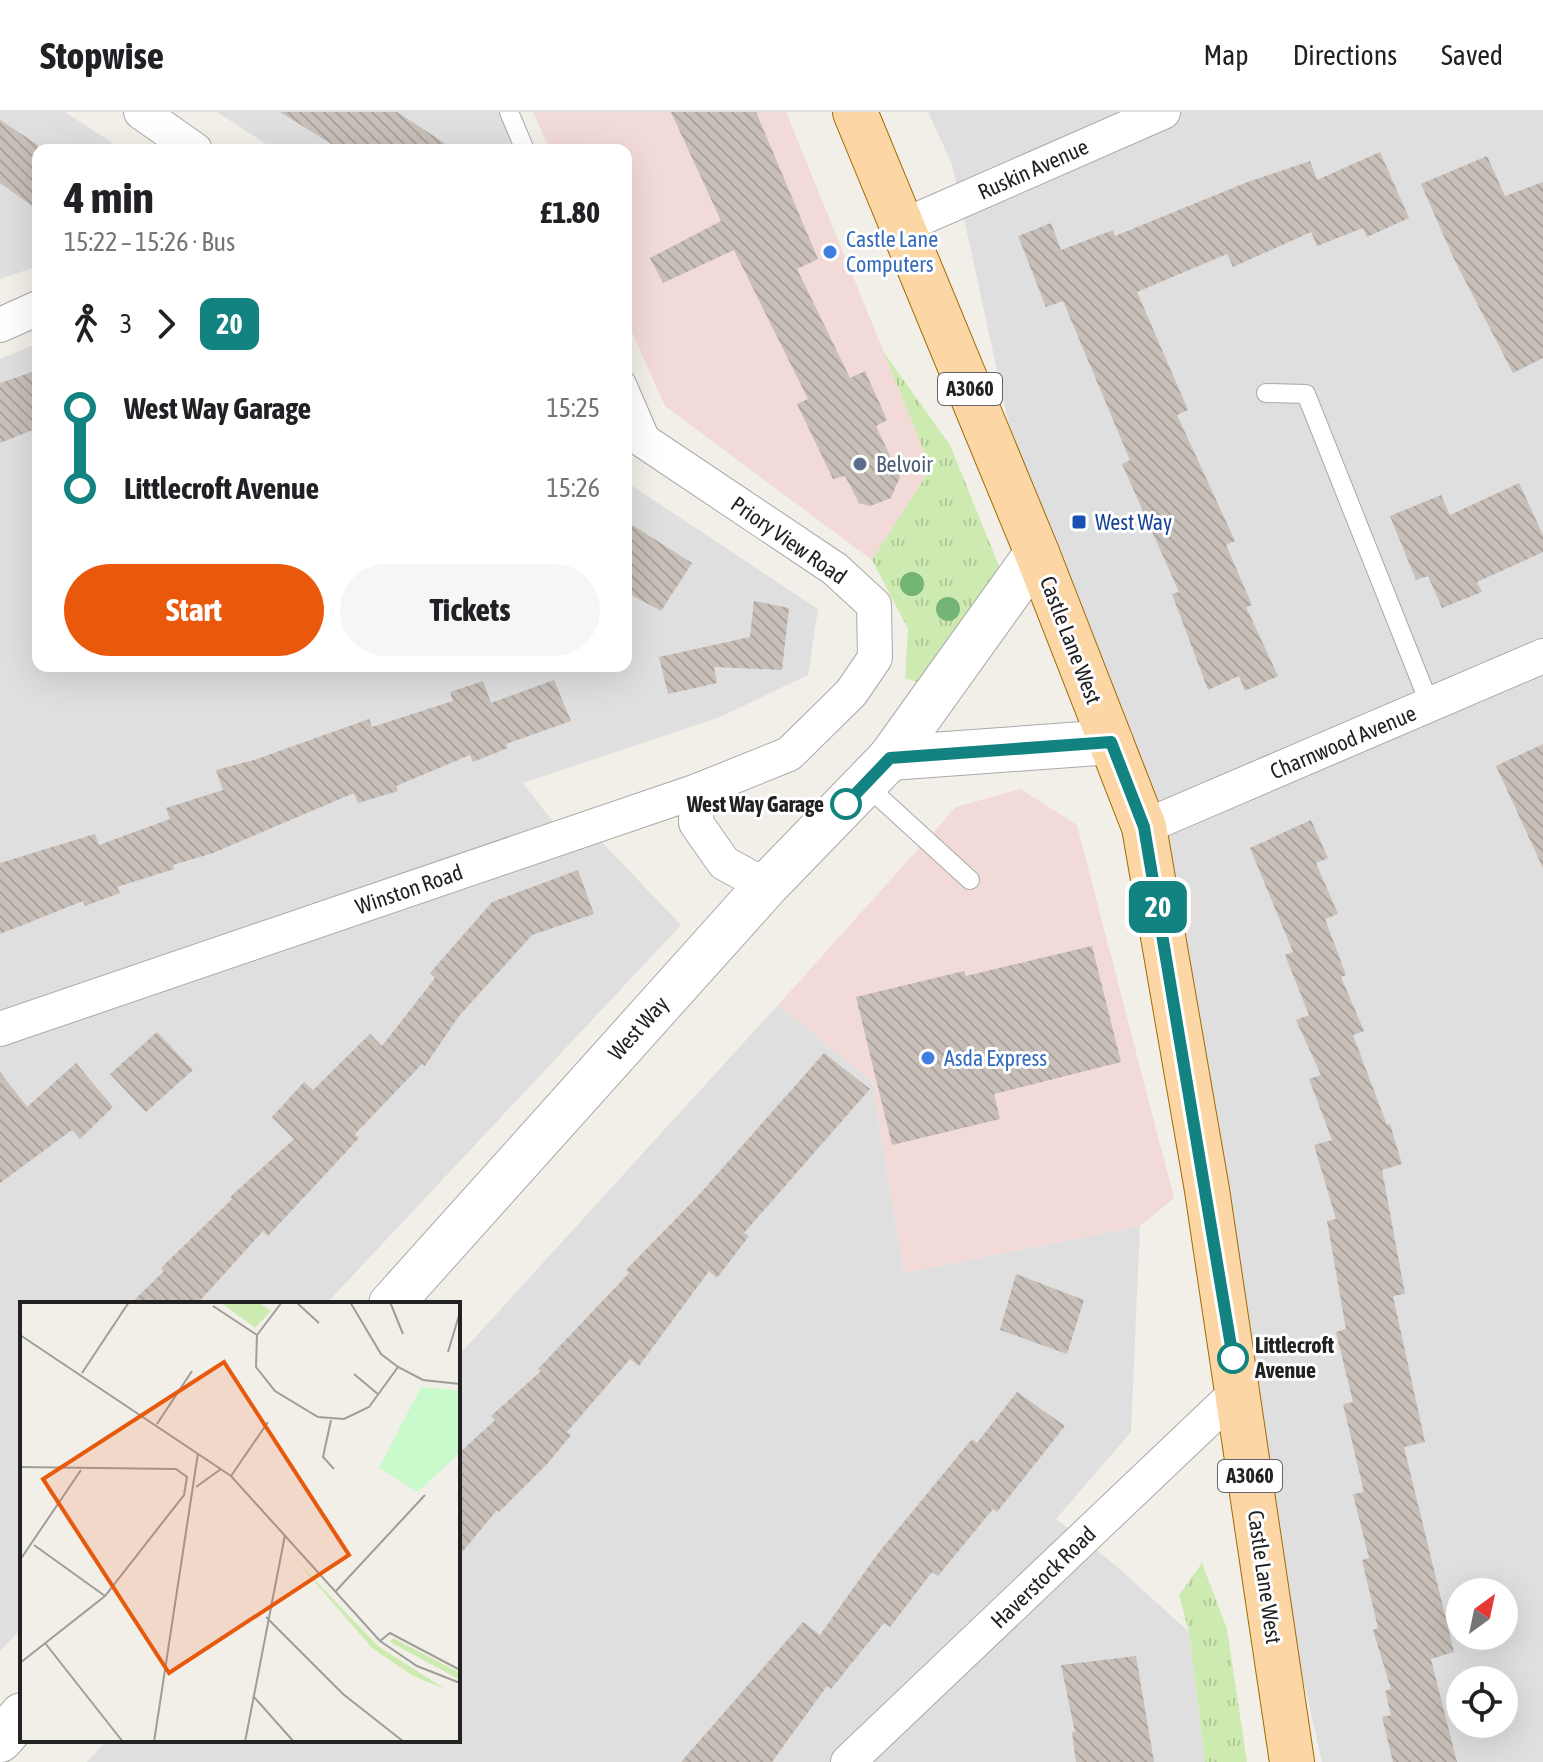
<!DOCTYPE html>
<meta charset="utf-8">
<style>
body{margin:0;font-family:"Asap Condensed",sans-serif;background:#f6f6f6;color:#202124;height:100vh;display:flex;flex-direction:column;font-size:30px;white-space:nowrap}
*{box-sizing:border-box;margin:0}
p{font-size:26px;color:#757577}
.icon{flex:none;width:44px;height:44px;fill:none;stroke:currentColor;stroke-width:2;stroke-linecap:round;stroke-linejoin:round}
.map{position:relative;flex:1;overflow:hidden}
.details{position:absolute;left:32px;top:32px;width:600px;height:528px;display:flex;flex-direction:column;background:#fff;border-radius:16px;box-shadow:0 8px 32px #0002}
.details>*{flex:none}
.badge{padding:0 16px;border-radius:12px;font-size:28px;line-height:52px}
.needle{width:52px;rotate:33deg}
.fabs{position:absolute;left:1446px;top:1466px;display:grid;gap:16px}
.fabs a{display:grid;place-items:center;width:72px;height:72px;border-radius:50%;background:#fff;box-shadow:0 8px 32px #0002;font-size:40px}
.map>.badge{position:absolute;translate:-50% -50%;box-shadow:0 0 0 4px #fff}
.legs{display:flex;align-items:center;gap:12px;height:88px;padding:0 32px;font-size:26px}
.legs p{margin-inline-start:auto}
.summary{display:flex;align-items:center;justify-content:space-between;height:136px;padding:0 32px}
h1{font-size:44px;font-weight:700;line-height:60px}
.action{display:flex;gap:16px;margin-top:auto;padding:16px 32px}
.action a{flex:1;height:92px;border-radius:48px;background:#ea580c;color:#fff;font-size:32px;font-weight:700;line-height:92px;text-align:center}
.action a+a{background:#f6f6f6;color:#202124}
ul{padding:0 32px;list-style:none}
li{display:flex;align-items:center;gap:28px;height:80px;font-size:30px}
li i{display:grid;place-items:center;width:12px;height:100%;margin:0 10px;background:currentColor}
li i::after{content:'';width:20px;height:20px;margin:-10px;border:6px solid;border-radius:50%;background:#fff}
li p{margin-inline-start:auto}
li:first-child i{background:linear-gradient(#0000 50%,currentColor 0)}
li:last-child i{background:linear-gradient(currentColor 50%,#0000 0)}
header{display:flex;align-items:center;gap:48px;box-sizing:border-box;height:112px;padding:0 40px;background:#fff;border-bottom:2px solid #e0e0e0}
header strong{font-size:38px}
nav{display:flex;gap:44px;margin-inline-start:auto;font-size:28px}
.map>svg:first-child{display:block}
.residential{fill:#e0dfdf;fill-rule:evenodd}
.commercial{fill:#f2dad9}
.grass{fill:url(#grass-tufts)}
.building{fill:url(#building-back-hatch)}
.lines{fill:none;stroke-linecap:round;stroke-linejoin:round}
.service-casing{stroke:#a9a9a9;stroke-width:20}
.minor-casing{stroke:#a9a9a9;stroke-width:36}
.tertiary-casing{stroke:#a9a9a9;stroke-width:46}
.primary-casing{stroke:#a06b00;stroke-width:46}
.service{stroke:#fff;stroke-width:18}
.minor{stroke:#fff;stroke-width:34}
.tertiary{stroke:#fff;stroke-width:44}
.primary{stroke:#fcd6a4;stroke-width:44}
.tree{fill:#74b475}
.line-1-casing{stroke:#fff;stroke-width:18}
.line-1{stroke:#128380;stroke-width:12}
.shop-dot{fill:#3f7fe0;stroke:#fff;stroke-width:3}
.service-dot{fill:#5c6f8a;stroke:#fff;stroke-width:3}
.transit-dot{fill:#1a4fb4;stroke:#fff;stroke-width:3}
.stop-1-dot{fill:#fff;stroke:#128380;stroke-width:4}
.labels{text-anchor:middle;stroke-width:6;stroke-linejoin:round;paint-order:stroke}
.shield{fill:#fff;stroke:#646464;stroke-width:2}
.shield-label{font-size:20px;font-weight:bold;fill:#222}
.street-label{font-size:22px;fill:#222;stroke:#fff}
.shop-label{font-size:22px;fill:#366cbe;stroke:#fff;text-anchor:start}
.service-label{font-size:22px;fill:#4e5e75;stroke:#fff;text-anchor:start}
.transit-label{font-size:22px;fill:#164399;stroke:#fff;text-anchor:start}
.stop-label{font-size:22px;font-weight:bold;fill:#222;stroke:#fff;text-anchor:end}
.inset-road{fill:none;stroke:#9f9d99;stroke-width:2}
.view{fill:#e8590c;fill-opacity:0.15;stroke:#e8590c;stroke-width:4}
.inset-edge{fill:none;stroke:#222;stroke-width:4}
</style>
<header>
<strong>Stopwise</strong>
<nav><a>Map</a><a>Directions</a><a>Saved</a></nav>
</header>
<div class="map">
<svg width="1543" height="1650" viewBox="0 0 1543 1650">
<defs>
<pattern id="grass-tufts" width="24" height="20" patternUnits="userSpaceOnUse" patternTransform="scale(2)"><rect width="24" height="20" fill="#cdebb0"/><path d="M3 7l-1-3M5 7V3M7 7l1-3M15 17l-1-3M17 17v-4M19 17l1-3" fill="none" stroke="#b0c997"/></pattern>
<pattern id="building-back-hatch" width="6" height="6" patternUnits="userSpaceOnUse" patternTransform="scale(2)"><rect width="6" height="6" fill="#c7bfb8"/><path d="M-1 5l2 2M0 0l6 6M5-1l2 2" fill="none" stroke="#aba49e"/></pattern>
</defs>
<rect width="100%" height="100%" fill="#f2efe9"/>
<!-- residential -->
<g class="residential">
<path d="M0 0H65L123 38H38V154L0 167Z"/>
<path d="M217 0H507L524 38H275Z"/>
<path d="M928 0H1543V1650H1322L1238 1279 1170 862 1037 441 952 52ZM1460 1480H1504V1524H1460ZM1460 1568H1504V1612H1460Z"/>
<path d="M38 231V554H626V370L818 497 808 563 720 605 523 671 567 728 597 725 681 813 326 1192H22V1516L0 1539V247Z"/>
<path d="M778 893 872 969 904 1161 1140 1114 1131 1320 1056 1407 1114 1452 1189 1520 1205 1650H87L107 1628H458V1244Z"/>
</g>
<!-- commercial -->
<g class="commercial">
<path d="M533 0H786L931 356 872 448 665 294 626 207V38H550Z"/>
<path d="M1020 677 1077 713 1174 1086 1140 1114 904 1161 872 969 778 893 956 695Z"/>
</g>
<!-- grass -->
<g class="grass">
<path d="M883 239 950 333 999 454 998 484 926 573 905 566 908 517 872 448 931 356Z"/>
<path d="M1202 1451 1227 1517 1247 1650H1205L1189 1520 1179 1483Z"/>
</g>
<!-- building -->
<g class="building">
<path d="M280 0H397L455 38H341Z"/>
<path d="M671 0H756L818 147 797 157 850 266 865 259 887 308 876 314 900 365 891 386 870 394 859 391 845 364 833 367 797 292 808 287 734 138 663 171 650 146 721 109Z"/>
<path d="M0 8 38 33V98L0 71Z"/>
<path d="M1380 40 1409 106 1367 125 1363 116 1317 134 1311 120 1233 155 1227 142 1137 180 1188 298 1177 303 1235 429 1226 433 1252 493 1246 495 1278 564 1245 579 1239 564 1208 578 1172 482 1179 480 1122 352 1130 348 1063 189 1046 195 1018 124 1051 111 1061 138 1113 118 1115 124 1245 71 1310 49 1317 68Z"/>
<path d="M1487 44 1505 84 1543 70V246L1513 261 1454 147 1421 72Z"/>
<path d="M38 258V316L0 331V271Z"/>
<path d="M1519 371 1543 423V440L1477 470 1482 480 1442 496 1428 464 1416 468 1390 404 1441 383 1450 403Z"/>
<path d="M626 409 692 451 661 499 626 480Z"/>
<path d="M754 489 789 496 782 558 714 555 717 571 668 582 659 545 750 525Z"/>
<path d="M554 568 571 609 506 632 508 636 473 650 470 643 396 674 398 679 358 691 354 681 213 741 173 753 174 757 117 775 120 781 85 794 83 789 0 822V751L95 722 99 733 170 707 166 696 223 678 216 658 254 648 369 607 372 615 453 589 450 580 483 569 491 591Z"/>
<path d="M1543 632V756L1496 654Z"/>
<path d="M1311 708 1328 746 1316 751 1338 802 1325 807 1346 863 1341 865 1364 919 1353 923 1387 1013 1390 1012 1402 1052 1382 1058 1405 1182 1393 1184 1425 1330 1404 1335 1454 1540 1431 1547 1457 1650H1393L1382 1605 1391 1603 1385 1579 1391 1577 1373 1518 1378 1516 1362 1448 1369 1446 1353 1382 1364 1380 1343 1292 1353 1290 1336 1220 1346 1217 1327 1109 1336 1107 1314 1033 1332 1028 1309 967 1321 963 1296 908 1309 903 1285 843 1293 840 1250 736Z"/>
<path d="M578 758 594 802 532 823 459 904 425 954 422 952 355 1022 359 1026 268 1124 263 1119 197 1192H130L164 1159 161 1156 232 1087 230 1085 294 1027 272 1005 304 970 313 978 370 922 382 934 435 866 430 861 492 790Z"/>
<path d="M1092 834 1121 950 994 982 1000 1007 892 1033 856 885 964 859 966 864Z"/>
<path d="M157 920 193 958 146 1000 110 962Z"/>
<path d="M824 941 870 977 744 1121 749 1124 717 1166 709 1159 639 1254 630 1247 567 1320 571 1323 548 1351 499 1400 497 1398 458 1445V1342L495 1308 491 1304 541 1259 538 1257 629 1161 626 1158 697 1085Z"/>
<path d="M76 951 113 995 80 1027 72 1018 0 1071V960L27 995Z"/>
<path d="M1016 1162 1084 1188 1067 1242 1000 1218Z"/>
<path d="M1017 1280 1065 1314 997 1400 993 1397 938 1464 932 1460 890 1515 884 1511 831 1577 827 1574 772 1650H681L803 1510 820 1523 879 1440 972 1327 977 1331Z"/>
<path d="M1136 1544 1154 1650H1076L1072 1620H1075L1061 1553Z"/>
</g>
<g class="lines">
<!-- service casing -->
<g class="service-casing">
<g id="service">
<path d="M509 0 525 38"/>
<path d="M626 269 652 329"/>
<path d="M1266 281 1306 282 1430 593"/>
<path d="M865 672 970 768"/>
</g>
</g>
<!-- minor casing -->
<g class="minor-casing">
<g id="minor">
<path d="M141 0 195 38"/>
<path d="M903 114 1163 0"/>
<path d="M0 213 38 196"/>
<path d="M697 679 696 711 724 751 766 774"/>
<path d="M1144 715 1543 544"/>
<path d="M0 917 697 679 789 642 851 581 875 546 874 493 835 457 626 317"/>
<path d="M848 1650 1238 1279"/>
</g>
</g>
<!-- tertiary casing -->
<g class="tertiary-casing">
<g id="tertiary">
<path d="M890 646 1111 630"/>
<path d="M391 1192 766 774 890 646 1037 441"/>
<path d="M0 1628 22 1603"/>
</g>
</g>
<!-- primary casing -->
<g class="primary-casing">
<path id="primary" d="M855 0 1037 441 1144 715 1207 1078 1292 1650"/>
</g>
<!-- service -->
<use href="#service" class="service"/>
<!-- minor -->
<use href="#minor" class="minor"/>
<!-- tertiary -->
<use href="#tertiary" class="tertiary"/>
<!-- primary -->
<use href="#primary" class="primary"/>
</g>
<!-- trees -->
<g class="tree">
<circle cx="912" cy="472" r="12"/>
<circle cx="948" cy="497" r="12"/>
</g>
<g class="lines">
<!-- line-1 casing -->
<g class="line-1-casing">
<path id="line-1" d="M846 692 890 646 1111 630 1144 715 1233 1246"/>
</g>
<!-- line-1 -->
<use href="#line-1" class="line-1"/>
</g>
<!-- markers -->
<g class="shop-dot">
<circle cx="830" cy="140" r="8"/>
<circle cx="928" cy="946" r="8"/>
</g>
<circle class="service-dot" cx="860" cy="352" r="8"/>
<rect class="transit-dot" x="1071" y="402" width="16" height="16" rx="4"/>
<g class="stop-1-dot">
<circle cx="846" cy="692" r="14"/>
<circle cx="1233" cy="1246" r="14"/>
</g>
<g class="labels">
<!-- shield labels -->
<g class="shield">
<rect x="938" y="261" width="64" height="32" rx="6"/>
<rect x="1218" y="1348" width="64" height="32" rx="6"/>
</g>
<g class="shield-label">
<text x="970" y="284">A3060</text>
<text x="1250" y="1371">A3060</text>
</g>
<!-- street labels -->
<g class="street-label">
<text transform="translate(1033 57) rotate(-24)" y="8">Ruskin Avenue</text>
<text transform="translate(789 428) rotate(35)" y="8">Priory View Road</text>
<text transform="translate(1071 528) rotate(69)" y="8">Castle Lane West</text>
<text transform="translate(1343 630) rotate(-23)" y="8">Charnwood Avenue</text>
<text transform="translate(409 777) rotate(-19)" y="8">Winston Road</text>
<text transform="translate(638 916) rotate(-48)" y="8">West Way</text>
<text transform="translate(1043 1465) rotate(-44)" y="8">Haverstock Road</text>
<text transform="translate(1265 1465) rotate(82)" y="8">Castle Lane West</text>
</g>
<!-- shop labels -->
<g class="shop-label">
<text x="846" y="135">Castle Lane<tspan x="846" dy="25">Computers</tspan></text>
<text x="944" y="954">Asda Express</text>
</g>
<!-- service labels -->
<g class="service-label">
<text x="876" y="360">Belvoir</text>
</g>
<!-- transit labels -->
<g class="transit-label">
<text x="1095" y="418">West Way</text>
</g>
<!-- stop labels -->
<g class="stop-label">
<text x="824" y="700">West Way Garage</text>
<text x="1255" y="1241" text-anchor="start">Littlecroft<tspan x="1255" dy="25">Avenue</tspan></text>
</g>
</g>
<!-- overview -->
<g transform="translate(20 1190)">
<rect width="440" height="440" fill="#f2efe9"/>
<path d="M200 0H238L251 9 235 26ZM274 256 358 344 425 387 393 374 352 346ZM373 336 440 371V378L370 340Z" fill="#cdebb0"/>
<path d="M401 85 440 88V150L398 190 359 166Z" fill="#c8facc"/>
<path class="inset-road" d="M262 0 237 33 236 65 255 89 298 115 324 117 349 105 378 65M276 0 299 21M330 0 361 52 378 65 403 78 440 82M370 0 383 32M193 4 237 33M0 33 211 174 360 339 397 364 440 381M428 50 440 10M62 71 109 0M334 72 359 93M311 118 303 155 314 167M137 122 172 69M0 165 156 167 167 175 164 193 85 294 0 361M211 174 248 120M176 185 201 167M14 243 85 294M0 258 61 168M315 290 405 193M246 315 323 392 384 440M360 339 370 331 440 368M25 341 103 440M233 394 274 440M134 440 178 151M225 440 265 233"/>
<path class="view" d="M204 60 329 253 149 371 23 177Z"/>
<rect width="440" height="440" class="inset-edge"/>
</g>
</svg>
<div class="fabs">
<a><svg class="needle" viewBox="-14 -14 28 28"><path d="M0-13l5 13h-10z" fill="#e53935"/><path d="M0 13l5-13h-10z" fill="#757577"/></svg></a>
<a><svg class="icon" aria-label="locate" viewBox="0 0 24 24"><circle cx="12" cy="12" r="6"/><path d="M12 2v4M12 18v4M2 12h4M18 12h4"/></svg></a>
</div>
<b class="badge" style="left:1158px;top:795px;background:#128380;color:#fff">20</b>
<section class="details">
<div class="summary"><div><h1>4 min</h1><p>15:22 – 15:26 · Bus</p></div><b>£1.80</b></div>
<div class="legs"><svg class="icon" aria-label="walk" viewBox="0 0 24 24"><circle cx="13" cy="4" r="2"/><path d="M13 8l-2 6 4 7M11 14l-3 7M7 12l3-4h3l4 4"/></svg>3<svg class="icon" aria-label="forward" viewBox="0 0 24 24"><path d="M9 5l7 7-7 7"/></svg><b class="badge" style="background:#128380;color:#fff">20</b></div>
<ul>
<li><i style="color:#128380"></i><b>West Way Garage</b><p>15:25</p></li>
<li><i style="color:#128380"></i><b>Littlecroft Avenue</b><p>15:26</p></li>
</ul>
<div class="action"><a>Start</a><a>Tickets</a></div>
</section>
</div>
